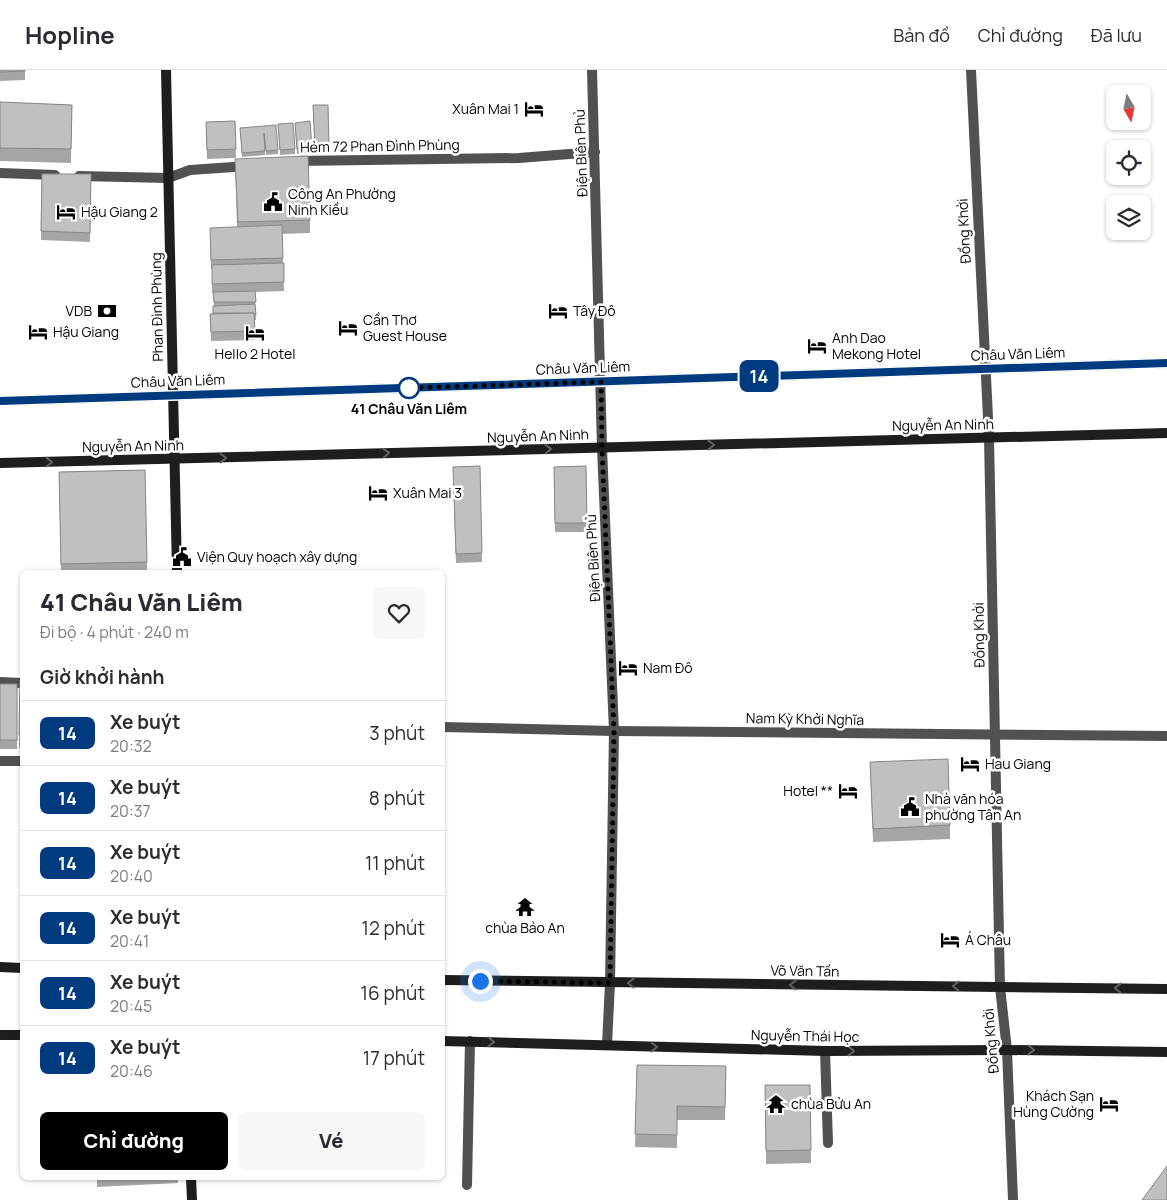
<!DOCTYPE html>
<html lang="vi">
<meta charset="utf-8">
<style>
body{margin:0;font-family:Manrope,sans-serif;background:#f7f7f7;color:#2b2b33;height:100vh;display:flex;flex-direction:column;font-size:19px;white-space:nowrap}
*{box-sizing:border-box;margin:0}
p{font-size:16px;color:#7c7c81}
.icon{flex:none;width:28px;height:28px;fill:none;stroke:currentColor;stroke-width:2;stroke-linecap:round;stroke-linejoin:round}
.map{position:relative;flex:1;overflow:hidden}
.panel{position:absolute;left:20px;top:500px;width:425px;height:610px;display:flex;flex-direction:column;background:#fff;border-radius:8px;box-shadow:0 1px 4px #0004}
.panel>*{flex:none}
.badge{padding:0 10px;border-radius:8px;font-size:18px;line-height:32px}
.needle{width:32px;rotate:171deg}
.tools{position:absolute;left:1106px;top:15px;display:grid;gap:10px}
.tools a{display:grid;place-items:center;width:45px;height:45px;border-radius:8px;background:#fff;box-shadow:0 1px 4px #0004;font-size:25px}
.you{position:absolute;width:25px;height:25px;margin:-12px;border:4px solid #fff;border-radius:50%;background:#1a73e8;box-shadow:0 0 0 8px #1a73e833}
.map>.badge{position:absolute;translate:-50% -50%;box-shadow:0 0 0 2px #fff}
h2{padding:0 20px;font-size:19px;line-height:45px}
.round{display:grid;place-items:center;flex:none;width:52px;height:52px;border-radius:8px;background:#f7f7f7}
.summary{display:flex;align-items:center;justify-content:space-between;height:85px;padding:0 20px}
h1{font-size:24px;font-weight:800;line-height:38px}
.primary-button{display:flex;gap:10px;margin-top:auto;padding:10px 20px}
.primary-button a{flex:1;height:58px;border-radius:8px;background:#000;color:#fff;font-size:20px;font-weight:800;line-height:58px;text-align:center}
.primary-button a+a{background:#f7f7f7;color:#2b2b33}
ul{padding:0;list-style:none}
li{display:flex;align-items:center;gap:15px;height:65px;padding:0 20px;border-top:1px solid #e1e1e2}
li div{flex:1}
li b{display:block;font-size:19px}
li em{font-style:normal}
li .badge{min-width:55px;font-weight:700;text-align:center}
header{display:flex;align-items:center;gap:30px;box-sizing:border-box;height:70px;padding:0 25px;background:#fff;border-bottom:1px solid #e1e1e2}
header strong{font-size:24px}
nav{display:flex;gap:28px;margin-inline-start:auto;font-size:18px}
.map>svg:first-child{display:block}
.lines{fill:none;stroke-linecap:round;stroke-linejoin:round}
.lane{stroke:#515151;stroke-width:10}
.street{stroke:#515151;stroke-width:10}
.secondary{stroke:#1e1e1e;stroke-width:10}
.wall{fill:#a5a5a5}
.building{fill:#c0c0c0;stroke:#868686}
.oneway{stroke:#626262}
.line-casing{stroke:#fff;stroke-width:11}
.line{stroke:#003b80;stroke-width:8}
.walk{stroke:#000;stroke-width:5;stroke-dasharray:0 9}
.stop-dot{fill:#fff;stroke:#003b80;stroke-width:2.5}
.labels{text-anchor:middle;stroke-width:5;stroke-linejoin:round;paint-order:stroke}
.poi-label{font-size:14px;fill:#000;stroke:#fff;text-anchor:start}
.street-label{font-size:14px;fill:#000;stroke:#fff}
.stop-label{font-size:14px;font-weight:bold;fill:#000;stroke:#fff}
</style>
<header>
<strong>Hopline</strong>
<nav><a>Bản đồ</a><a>Chỉ đường</a><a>Đã lưu</a></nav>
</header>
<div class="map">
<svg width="1167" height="1130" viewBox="0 0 1167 1130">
<rect width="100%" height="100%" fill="#fff"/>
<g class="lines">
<!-- lane -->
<g class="lane">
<path d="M295 91 519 88 595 82"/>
<path d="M168 108 190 100 248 96"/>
<path d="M467 1115 470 971"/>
</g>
<!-- street -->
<g class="street">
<path d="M592 0 602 378 614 661 610 913 607 975"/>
<path d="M971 0 989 368 1000 917 1007 980 1013 1130"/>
<path d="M0 103 55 105"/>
<path d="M79 106 168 108"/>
<path d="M0 612 22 613"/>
<path d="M442 657 614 661 1167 666"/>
<path d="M0 691H22"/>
<path d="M825 981 828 1073"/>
</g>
<!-- secondary -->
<g class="secondary">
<path d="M166 0 177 502"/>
<path d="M0 331 1167 293"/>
<path d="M0 393 1167 363"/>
<path d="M0 897 22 898"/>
<path d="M442 910 1167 919"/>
<path d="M0 965H22"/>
<path d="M442 971 825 981 1007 980 1167 982"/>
<path d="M191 1108 192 1130"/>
</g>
</g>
<!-- wall -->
<g class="wall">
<path d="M0 0 25 1V10L0 11Z"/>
<path d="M0 32 72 35 71 93 0 91Z"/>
<path d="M313 35H328L329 82 315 83Z"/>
<path d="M235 51 236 88 207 89 206 52Z"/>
<path d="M295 57 312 78V83L297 84Z"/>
<path d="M240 58 278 80V84L266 85 265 72V85L242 87Z"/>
<path d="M278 58 295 79V84L280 85Z"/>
<path d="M235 89 310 150V163L282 164 284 221 255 222 256 250H254L255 270 211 271 210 244 213 243 214 236 213 223H212V199H211L210 167 237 157Z"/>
<path d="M42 104H91L90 172 41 170Z"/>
<path d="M480 396 482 492 456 493 453 406Z"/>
<path d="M586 396 587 462H555L554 397Z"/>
<path d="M145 400 147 502H61L59 402Z"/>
<path d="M22 609V679L19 678V665Z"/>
<rect x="0" y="614" width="17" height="65"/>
<path d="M870 692 950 755V769L873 772Z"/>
<path d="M637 995 726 996 725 1050H677V1078L635 1077Z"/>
<path d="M765 1015H810L811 1093 766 1094Z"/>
<path d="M97 1108H178V1113L97 1117Z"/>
</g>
<!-- building -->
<g class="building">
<path d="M0 0H25V1L0 2Z"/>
<path d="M0 32 72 35 71 79 0 78Z"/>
<path d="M313 35H328L329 77 315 78Z"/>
<path d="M235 51 236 79 207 80 206 52Z"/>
<path d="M310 51 312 78 297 79 295 53Z"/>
<path d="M293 53 295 79 280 80 278 54Z"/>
<path d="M276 55 278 80 266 81 264 63 265 81 242 83 240 58Z"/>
<path d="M308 86 310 150 238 152 235 89Z"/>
<path d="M42 104H91L90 163 41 161Z"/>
<path d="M282 155 283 188 211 190 210 158Z"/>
<path d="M284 193V212L212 214V195Z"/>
<path d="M255 221 256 232H214L213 222Z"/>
<path d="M255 234 256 245H254V243H213V236Z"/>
<path d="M254 243 255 261 211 262 210 244Z"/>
<path d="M480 396 482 483 456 484 453 397Z"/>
<path d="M586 396 587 453H555L554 397Z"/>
<path d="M145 400 147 492 61 494 59 402Z"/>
<path d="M20 609H22V665H19Z"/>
<rect x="0" y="614" width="17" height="56"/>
<path d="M948 689 950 755 873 759 870 692Z"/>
<path d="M637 995 726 996 725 1037 677 1036V1065L635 1064Z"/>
<path d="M765 1015H810L811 1080 766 1081Z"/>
<path d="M1167 1096V1130H1142Z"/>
</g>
<!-- one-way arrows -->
<defs><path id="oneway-chevron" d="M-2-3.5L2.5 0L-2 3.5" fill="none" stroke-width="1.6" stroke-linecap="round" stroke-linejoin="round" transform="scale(1.25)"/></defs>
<g class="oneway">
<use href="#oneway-chevron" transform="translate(711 375) rotate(-1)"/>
<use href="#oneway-chevron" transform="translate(548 379) rotate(-2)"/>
<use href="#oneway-chevron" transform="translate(386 383) rotate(-2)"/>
<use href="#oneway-chevron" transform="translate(223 388) rotate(-2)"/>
<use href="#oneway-chevron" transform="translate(49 392) rotate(-1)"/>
<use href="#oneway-chevron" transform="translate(631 913) rotate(-179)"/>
<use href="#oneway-chevron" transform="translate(793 915) rotate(-179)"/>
<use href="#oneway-chevron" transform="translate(956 916) rotate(-179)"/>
<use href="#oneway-chevron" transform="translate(1118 918) rotate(-179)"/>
<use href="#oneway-chevron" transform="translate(491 972) rotate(2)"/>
<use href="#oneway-chevron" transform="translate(654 977) rotate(1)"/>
<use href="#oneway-chevron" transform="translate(1031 980) rotate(1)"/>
<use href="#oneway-chevron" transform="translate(851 981)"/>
</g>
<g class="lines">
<!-- line casing -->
<g class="line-casing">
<path id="line" d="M0 331 1167 293"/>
</g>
<!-- line -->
<use href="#line" class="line"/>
<!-- walk -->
<path class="walk" d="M409 318H406L601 312 602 378 614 661 610 913 480 911"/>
</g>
<!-- icons -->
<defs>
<g id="hotel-bare" transform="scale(1.5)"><path d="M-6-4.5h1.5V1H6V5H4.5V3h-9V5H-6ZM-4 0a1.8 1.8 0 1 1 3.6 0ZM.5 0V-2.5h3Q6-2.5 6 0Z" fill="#000" stroke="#fff" stroke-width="2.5" paint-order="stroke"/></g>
<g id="civic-bare" transform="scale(1.5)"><path d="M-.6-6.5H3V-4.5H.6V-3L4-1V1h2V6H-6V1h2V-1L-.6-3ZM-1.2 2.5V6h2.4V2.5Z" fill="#000" stroke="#fff" stroke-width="2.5" paint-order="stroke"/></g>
<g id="bank-bare" transform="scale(1.5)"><path d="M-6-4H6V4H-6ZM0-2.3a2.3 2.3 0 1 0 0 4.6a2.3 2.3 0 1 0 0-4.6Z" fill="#000" stroke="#fff" stroke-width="2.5" paint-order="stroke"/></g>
<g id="temple-bare" transform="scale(1.5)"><path d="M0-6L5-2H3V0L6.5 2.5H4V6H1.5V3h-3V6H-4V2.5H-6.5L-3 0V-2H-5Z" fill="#000" stroke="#fff" stroke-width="2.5" paint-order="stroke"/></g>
</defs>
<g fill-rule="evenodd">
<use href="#hotel-bare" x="534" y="39"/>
<use href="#civic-bare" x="273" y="132"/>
<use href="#hotel-bare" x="66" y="142"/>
<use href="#bank-bare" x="107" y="241"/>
<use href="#hotel-bare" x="558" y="241"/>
<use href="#hotel-bare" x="348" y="258"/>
<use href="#hotel-bare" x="38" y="262"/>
<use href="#hotel-bare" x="255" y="263"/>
<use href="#hotel-bare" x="817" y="276"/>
<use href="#hotel-bare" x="378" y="423"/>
<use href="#civic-bare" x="182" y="487"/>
<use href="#hotel-bare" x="628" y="598"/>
<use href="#hotel-bare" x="970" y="694"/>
<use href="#hotel-bare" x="848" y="721"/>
<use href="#civic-bare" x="910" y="737"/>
<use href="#temple-bare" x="525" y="837"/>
<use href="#hotel-bare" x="950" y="870"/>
<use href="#temple-bare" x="776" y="1034"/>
<use href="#hotel-bare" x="1109" y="1034"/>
</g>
<!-- markers -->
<circle class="stop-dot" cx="409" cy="318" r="10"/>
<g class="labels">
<!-- poi labels -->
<g class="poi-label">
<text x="519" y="44" text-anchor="end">Xuân Mai 1</text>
<text x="288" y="129">Công An Phường<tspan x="288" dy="16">Ninh Kiều</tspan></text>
<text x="81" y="147">Hậu Giang 2</text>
<text x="92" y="246" text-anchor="end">VDB</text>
<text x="573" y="246">Tây Đô</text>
<text x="363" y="255">Cần Thơ<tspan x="363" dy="16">Guest House</tspan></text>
<text x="53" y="267">Hậu Giang</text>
<text x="832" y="273">Anh Dao<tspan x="832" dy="16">Mekong Hotel</tspan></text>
<text x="255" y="289" text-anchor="middle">Hello 2 Hotel</text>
<text x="393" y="428">Xuân Mai 3</text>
<text x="197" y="492">Viện Quy hoạch xây dựng</text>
<text x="643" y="603">Nam Đô</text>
<text x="985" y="699">Hau Giang</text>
<text x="833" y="726" text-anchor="end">Hotel **</text>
<text x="925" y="734">Nhà văn hóa<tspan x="925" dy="16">phường Tân An</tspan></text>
<text x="525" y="863" text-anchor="middle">chùa Bảo An</text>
<text x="965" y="875">Á Châu</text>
<text x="1094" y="1031" text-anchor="end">Khách Sạn<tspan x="1094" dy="16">Hùng Cường</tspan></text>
<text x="791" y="1039">chùa Bửu An</text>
</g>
<!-- street labels -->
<g class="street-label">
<text transform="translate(380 76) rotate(-1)" y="5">Hẻm 72 Phan Đình Phùng</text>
<text transform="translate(581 83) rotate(-92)" y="5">Điện Biên Phủ</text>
<text transform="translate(964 161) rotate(-93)" y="5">Đồng Khởi</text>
<text transform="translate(157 237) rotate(-91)" y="5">Phan Đình Phùng</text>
<text transform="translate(1018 284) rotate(-2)" y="5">Châu Văn Liêm</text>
<text transform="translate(583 298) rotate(-2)" y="5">Châu Văn Liêm</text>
<text transform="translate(178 311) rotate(-2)" y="5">Châu Văn Liêm</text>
<text transform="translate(943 355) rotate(-1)" y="5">Nguyễn An Ninh</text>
<text transform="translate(538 366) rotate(-2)" y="5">Nguyễn An Ninh</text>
<text transform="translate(133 376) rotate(-1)" y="5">Nguyễn An Ninh</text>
<text transform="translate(593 488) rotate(-93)" y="5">Điện Biên Phủ</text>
<text transform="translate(979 565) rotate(-91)" y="5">Đồng Khởi</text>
<text transform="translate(805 649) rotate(1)" y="5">Nam Kỳ Khởi Nghĩa</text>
<text transform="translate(805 901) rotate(1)" y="5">Võ Văn Tần</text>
<text transform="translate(805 966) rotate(1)" y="5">Nguyễn Thái Học</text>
<text transform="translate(991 971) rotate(-95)" y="5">Đồng Khởi</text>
</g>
<!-- stop labels -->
<g class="stop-label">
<text x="409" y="344">41 Châu Văn Liêm</text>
</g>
</g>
</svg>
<div class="tools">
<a><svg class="needle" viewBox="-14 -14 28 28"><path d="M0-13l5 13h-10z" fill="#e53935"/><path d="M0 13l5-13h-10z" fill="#7c7c81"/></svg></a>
<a><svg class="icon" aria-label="locate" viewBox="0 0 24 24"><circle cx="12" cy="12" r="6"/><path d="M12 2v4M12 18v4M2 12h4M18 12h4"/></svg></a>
<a><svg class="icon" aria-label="layers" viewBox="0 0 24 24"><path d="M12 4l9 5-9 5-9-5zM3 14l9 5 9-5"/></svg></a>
</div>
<div class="you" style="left:480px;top:911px"></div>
<b class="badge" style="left:759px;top:306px;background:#003b80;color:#fff">14</b>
<section class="panel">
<div class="summary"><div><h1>41 Châu Văn Liêm</h1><p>Đi bộ · 4 phút · 240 m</p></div><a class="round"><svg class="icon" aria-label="heart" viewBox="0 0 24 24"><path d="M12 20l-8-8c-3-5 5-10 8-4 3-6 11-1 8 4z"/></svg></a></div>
<h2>Giờ khởi hành</h2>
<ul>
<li><span class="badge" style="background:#003b80;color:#fff">14</span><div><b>Xe buýt</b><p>20:32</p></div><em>3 phút</em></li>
<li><span class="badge" style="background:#003b80;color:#fff">14</span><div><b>Xe buýt</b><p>20:37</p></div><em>8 phút</em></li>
<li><span class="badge" style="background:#003b80;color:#fff">14</span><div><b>Xe buýt</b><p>20:40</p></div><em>11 phút</em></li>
<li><span class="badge" style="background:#003b80;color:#fff">14</span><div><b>Xe buýt</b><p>20:41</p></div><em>12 phút</em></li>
<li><span class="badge" style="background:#003b80;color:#fff">14</span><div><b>Xe buýt</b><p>20:45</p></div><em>16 phút</em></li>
<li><span class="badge" style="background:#003b80;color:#fff">14</span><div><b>Xe buýt</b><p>20:46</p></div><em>17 phút</em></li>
</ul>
<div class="primary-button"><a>Chỉ đường</a><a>Vé</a></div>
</section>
</div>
